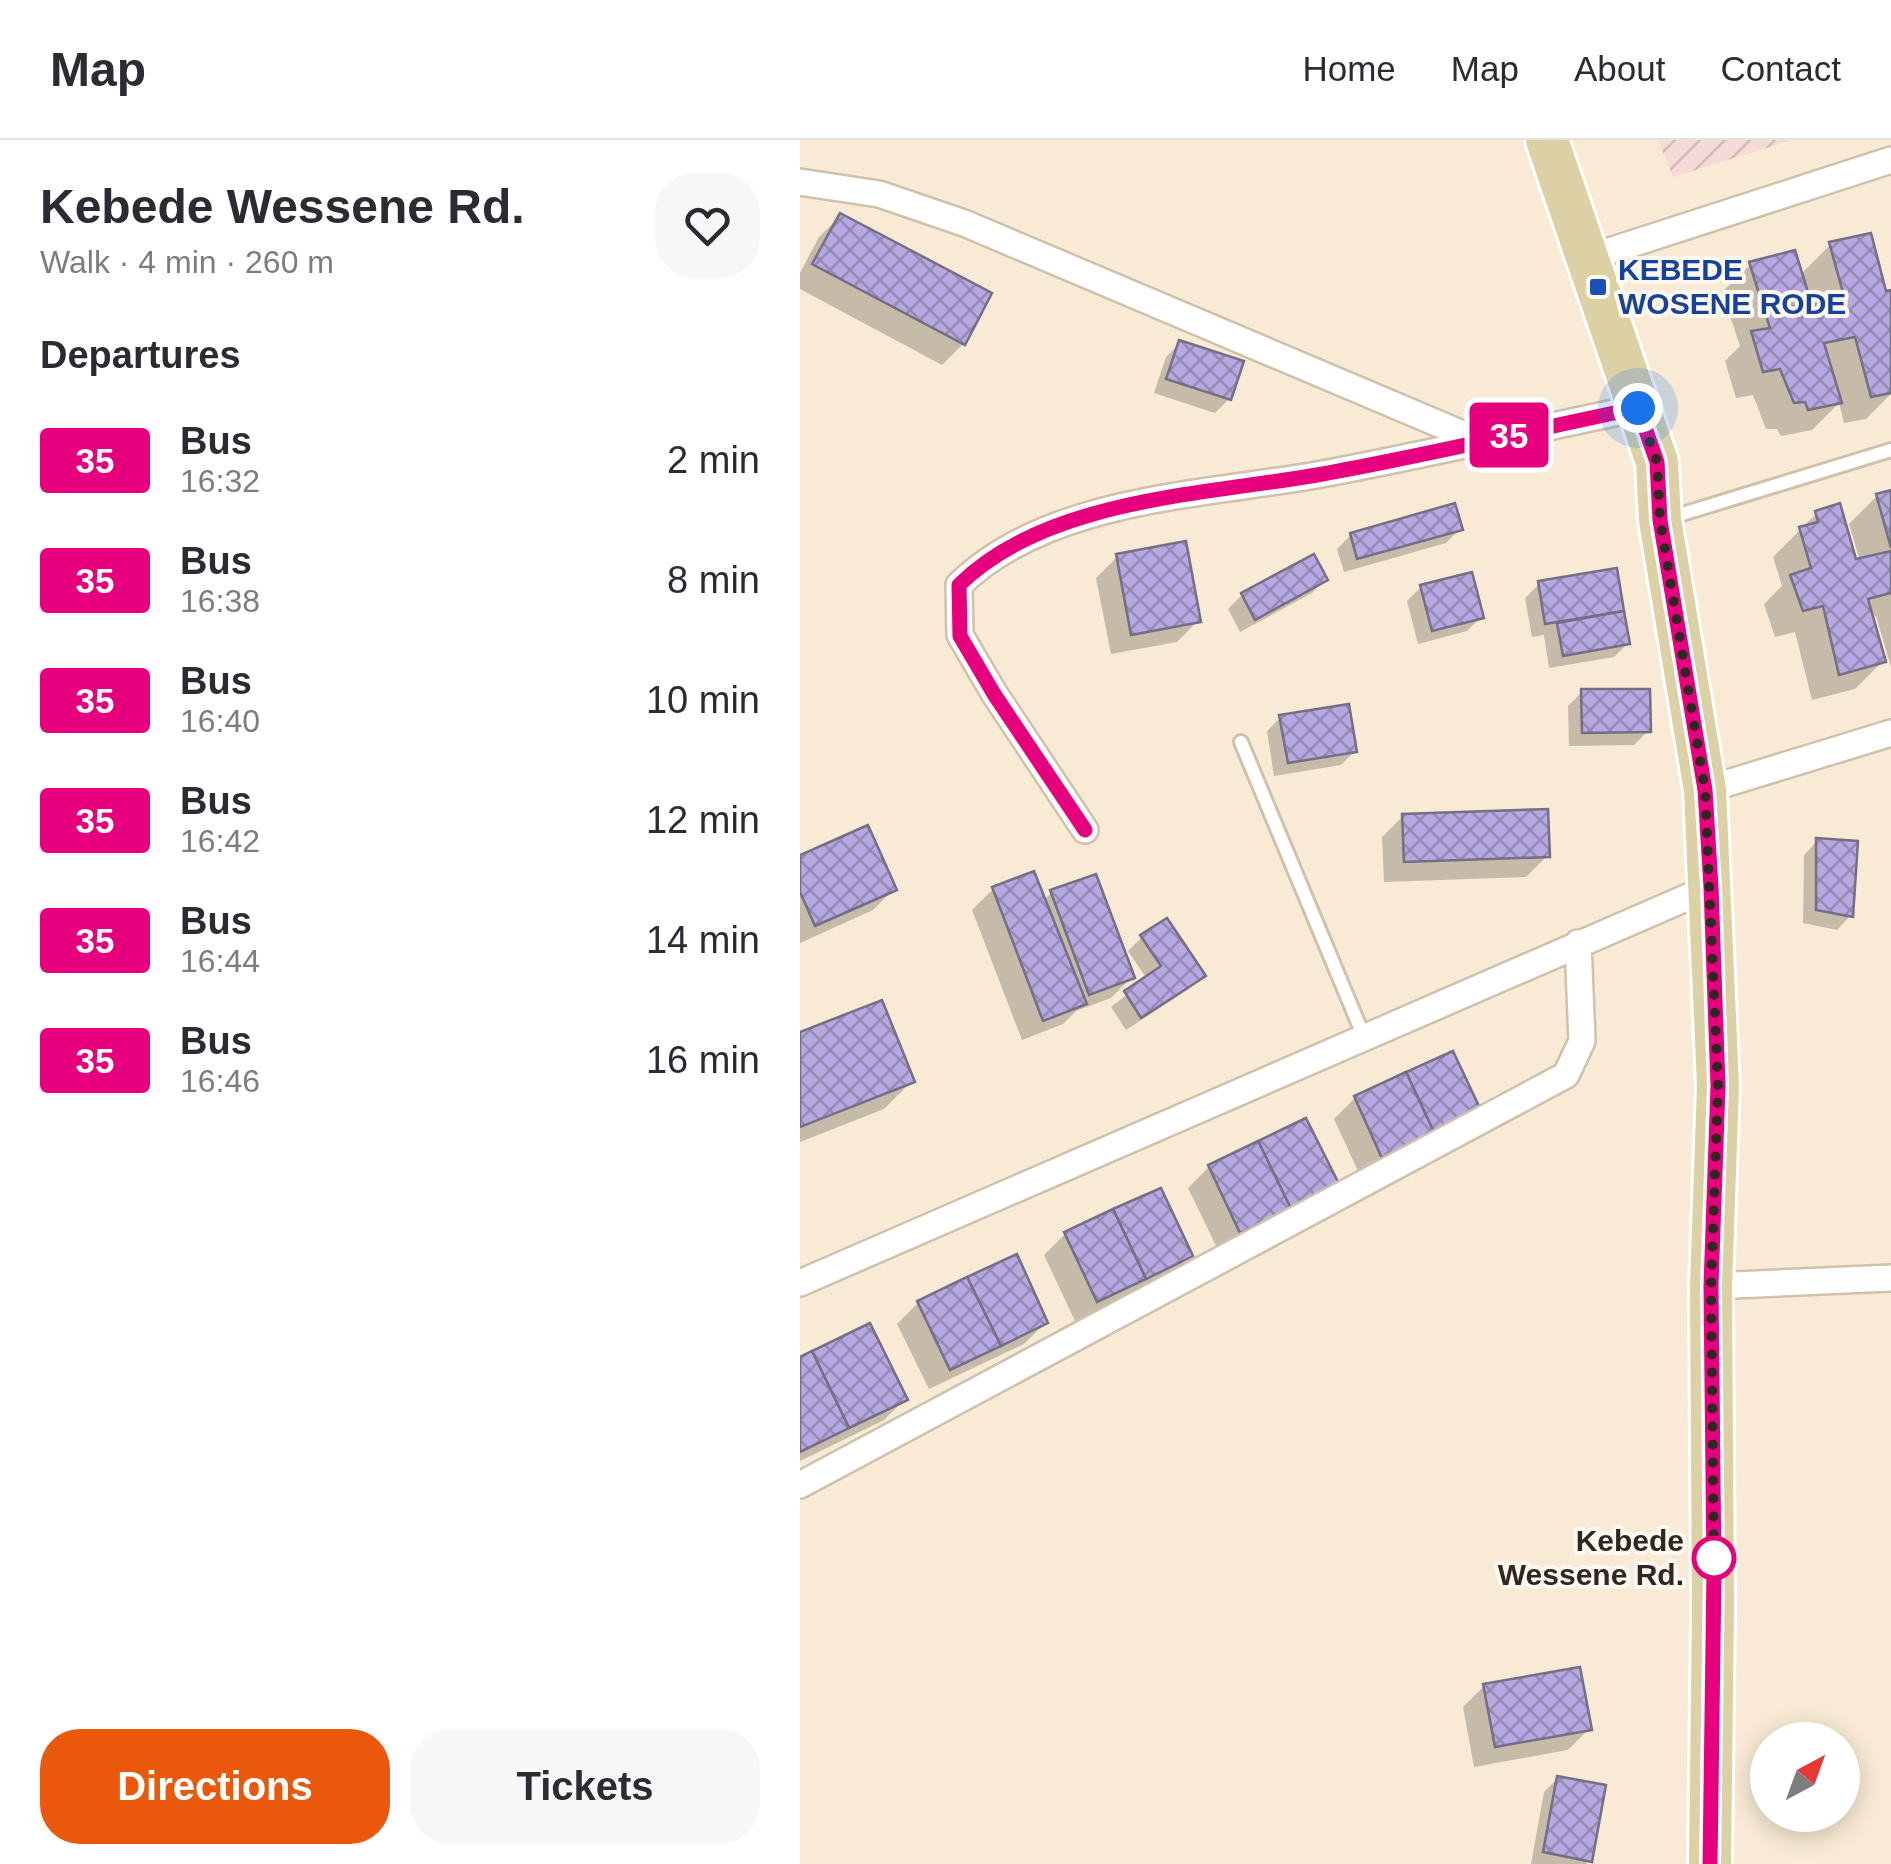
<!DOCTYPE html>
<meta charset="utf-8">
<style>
body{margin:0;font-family:Helvetica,sans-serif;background:#f7f7f7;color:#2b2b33;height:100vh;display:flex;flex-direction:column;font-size:38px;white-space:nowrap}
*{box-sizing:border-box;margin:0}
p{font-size:32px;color:#7c7c81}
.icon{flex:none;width:55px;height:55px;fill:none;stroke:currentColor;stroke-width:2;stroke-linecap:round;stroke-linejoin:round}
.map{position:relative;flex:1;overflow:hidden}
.details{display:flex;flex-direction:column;background:#fff;width:800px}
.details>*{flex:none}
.badge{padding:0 20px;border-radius:8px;font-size:35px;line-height:65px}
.needle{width:65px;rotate:41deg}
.fabs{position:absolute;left:950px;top:1582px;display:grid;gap:20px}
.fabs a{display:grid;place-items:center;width:110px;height:110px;border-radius:50%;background:#fff;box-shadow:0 5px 25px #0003;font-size:50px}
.you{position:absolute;width:50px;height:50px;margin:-25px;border:8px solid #fff;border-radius:50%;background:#1a73e8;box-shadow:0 0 0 15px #1a73e833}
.map>.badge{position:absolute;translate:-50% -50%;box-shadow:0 0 0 5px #fff}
h2{padding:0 40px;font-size:38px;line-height:90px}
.round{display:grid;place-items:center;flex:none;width:105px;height:105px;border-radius:40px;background:#f7f7f7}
.summary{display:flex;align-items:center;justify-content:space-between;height:170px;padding:0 40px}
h1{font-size:48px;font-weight:600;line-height:75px}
.cta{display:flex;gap:20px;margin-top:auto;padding:20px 40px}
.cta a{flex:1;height:115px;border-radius:40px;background:#ea580c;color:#fff;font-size:40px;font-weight:600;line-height:115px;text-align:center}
.cta a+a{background:#f7f7f7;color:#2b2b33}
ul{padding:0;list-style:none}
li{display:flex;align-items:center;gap:30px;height:120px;padding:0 40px}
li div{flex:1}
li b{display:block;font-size:38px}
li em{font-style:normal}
li .badge{min-width:110px;font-weight:700;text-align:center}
header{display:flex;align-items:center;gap:60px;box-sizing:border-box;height:140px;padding:0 50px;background:#fff;border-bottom:2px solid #e1e1e2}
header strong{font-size:48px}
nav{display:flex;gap:55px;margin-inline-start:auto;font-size:35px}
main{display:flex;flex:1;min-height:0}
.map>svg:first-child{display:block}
.industrial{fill:url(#industrial-furrows)}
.shadow{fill:#0003}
.building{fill:url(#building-cross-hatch);stroke:#746f84;stroke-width:2.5}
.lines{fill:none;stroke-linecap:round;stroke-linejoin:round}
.lane-casing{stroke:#cfc1ac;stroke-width:18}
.street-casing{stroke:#cfc1ac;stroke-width:30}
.primary-casing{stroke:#fff;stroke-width:48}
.lane{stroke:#fff;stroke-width:12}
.street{stroke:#fff;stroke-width:25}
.primary{stroke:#dcd0a5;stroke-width:42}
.line-casing{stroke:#fff;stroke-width:22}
.line{stroke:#e6007e;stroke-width:15}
.walk{stroke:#2e2820;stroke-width:10;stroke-dasharray:0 18}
.transit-dot{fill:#1a4fb4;stroke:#fef8f0;stroke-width:4}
.stop-dot{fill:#fff;stroke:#e6007e;stroke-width:5}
.labels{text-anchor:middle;stroke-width:8;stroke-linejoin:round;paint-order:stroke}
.transit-label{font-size:30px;font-weight:bold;fill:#164399;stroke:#fef8f0;text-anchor:start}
.stop-label{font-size:30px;font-weight:bold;fill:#2e2820;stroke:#fef8f0;text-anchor:end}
</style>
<header>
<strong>Map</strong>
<nav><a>Home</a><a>Map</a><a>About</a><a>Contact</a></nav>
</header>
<main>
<section class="details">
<div class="summary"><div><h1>Kebede Wessene Rd.</h1><p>Walk · 4 min · 260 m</p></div><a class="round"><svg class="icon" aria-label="heart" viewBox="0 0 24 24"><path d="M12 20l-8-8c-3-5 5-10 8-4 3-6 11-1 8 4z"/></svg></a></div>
<h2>Departures</h2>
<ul>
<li><span class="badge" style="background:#e6007e;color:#fff">35</span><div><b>Bus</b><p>16:32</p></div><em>2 min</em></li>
<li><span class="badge" style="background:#e6007e;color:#fff">35</span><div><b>Bus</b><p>16:38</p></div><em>8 min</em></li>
<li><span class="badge" style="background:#e6007e;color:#fff">35</span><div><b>Bus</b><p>16:40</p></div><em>10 min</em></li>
<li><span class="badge" style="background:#e6007e;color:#fff">35</span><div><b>Bus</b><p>16:42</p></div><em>12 min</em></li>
<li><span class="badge" style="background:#e6007e;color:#fff">35</span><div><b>Bus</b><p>16:44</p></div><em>14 min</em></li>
<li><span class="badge" style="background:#e6007e;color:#fff">35</span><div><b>Bus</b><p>16:46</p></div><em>16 min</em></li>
</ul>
<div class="cta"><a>Directions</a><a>Tickets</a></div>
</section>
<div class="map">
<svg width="1091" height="1724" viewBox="0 0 1091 1724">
<defs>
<pattern id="industrial-furrows" width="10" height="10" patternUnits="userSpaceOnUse" patternTransform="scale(2.5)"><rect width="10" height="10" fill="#f5dbd8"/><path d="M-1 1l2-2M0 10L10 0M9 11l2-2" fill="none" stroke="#d2bcb9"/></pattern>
<pattern id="building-cross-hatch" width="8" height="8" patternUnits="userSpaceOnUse" patternTransform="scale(2.5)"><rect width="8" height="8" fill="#b6a9e1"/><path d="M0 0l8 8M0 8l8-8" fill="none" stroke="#948ab6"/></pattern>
</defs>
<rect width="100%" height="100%" fill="#f8ead4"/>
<!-- industrial -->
<path class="industrial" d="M858 0H992L873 37Z"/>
<!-- shadow -->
<g class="shadow">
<path d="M40 76 163 204 142 225 0 149V133L19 97Z"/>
<path d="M1031 104 1085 154 1091 153V254L1066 279 1044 283 1039 263 1012 290 981 296 977 289H966L953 255 936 258 925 221 940 206 922 152 950 125 994 114 1000 135Z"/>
<path d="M380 203 429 259 415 273 354 253 366 217Z"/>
<path d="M1091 352V527L1076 476 1071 477 1083 521 1055 549 1012 560 995 492 975 497 964 464 982 446 973 417 1017 373 1055 422 1060 421 1049 384 1077 356Z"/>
<path d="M660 389 646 403 544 432 537 409 551 395Z"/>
<path d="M317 417 398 481 377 502 311 514 296 438Z"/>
<path d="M513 417 525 439 512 453 440 492 428 469 442 455Z"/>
<path d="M815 431 828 503 814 517 749 528 744 495 732 497 725 458 739 444Z"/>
<path d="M621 447 681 477 667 491 618 504 607 461Z"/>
<path d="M782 552 848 591 834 605 769 606 768 566Z"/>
<path d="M481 577 555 611 541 625 474 636 467 591Z"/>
<path d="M603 676 747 716 726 737 584 742 582 697Z"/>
<path d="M1017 701 1050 776 1037 790 1003 783 1004 715Z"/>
<path d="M0 718 94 749 73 770 0 803Z"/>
<path d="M233 734 243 761 251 753 332 837 311 858 276 871 263 884 222 900 172 770 193 749Z"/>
<path d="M342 797 403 836 389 849 326 890 311 867 347 839 328 811Z"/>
<path d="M0 895 112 941 84 969 0 1002Z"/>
<path d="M555 958 668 992 564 1044 534 979Z"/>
<path d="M409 1027 537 1046 419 1112 388 1048Z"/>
<path d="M265 1094 390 1116 369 1137 275 1181 244 1115Z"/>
<path d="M216 1117 245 1183 224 1204 129 1249 97 1184 118 1163Z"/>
<path d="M0 1220 105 1259 84 1280 0 1321Z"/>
<path d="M684 1546 789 1589 768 1610 674 1627 663 1567Z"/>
<path d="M758 1638 790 1720 786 1724H731L744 1652Z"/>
</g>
<!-- building -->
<g class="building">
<path d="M40 73 192 153 165 205 12 124Z"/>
<path d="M1071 93 1086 151 1091 150V253L1071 257 1055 197 1024 203 1042 263 1008 270 1005 262 994 263 980 229 963 232 951 191 970 188 949 122 995 110 1012 165 1045 160 1029 102Z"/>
<path d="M379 200 444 221 431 260 366 239Z"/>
<path d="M1091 350V408L1076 354Z"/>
<path d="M655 363 663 390 557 419 550 393Z"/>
<path d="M1040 363 1056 419 1091 411V453L1068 459 1086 522 1039 535 1023 466 1003 471 990 435 1011 428 999 387 1018 382 1015 371Z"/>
<path d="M386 401 401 482 331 495 316 414Z"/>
<path d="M514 414 528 440 455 480 441 453Z"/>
<path d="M817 428 824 471 745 484 738 441Z"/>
<path d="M672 432 684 478 632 491 620 445Z"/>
<path d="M824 471 830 504 763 516 757 483Z"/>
<path d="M781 549H850L851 592 782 593Z"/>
<path d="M549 564 557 612 488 623 479 575Z"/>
<path d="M748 669 750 717 604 722 602 674Z"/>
<path d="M68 685 97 750 15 786 0 752V715Z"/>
<path d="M1016 698 1058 701 1053 777 1016 770Z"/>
<path d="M234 731 287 864 243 881 192 747Z"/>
<path d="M296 734 335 838 289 855 250 750Z"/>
<path d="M367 778 406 836 341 878 324 851 361 826 340 795Z"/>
<path d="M82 860 115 942 0 987V892Z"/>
<path d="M653 911 685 979 638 1001 606 932Z"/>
<path d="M606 932 638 1001 585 1025 554 956Z"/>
<path d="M506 978 540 1046 491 1069 458 1001Z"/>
<path d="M458 1001 491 1069 440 1093 408 1025Z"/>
<path d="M361 1048 393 1116 346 1139 313 1069Z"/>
<path d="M313 1069 346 1139 297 1162 264 1092Z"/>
<path d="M217 1114 248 1183 201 1206 167 1137Z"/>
<path d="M167 1137 201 1206 150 1230 117 1161Z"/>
<path d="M70 1183 108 1260 49 1288 12 1211Z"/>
<path d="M12 1211 49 1288 0 1312V1217Z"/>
<path d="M780 1527 792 1590 695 1607 683 1544Z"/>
<path d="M757 1636 806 1645 792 1722 743 1712Z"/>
</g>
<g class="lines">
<!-- lane casing -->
<g class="lane-casing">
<g id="lane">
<path d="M869 378 1091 310"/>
<path d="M441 602 564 897"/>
</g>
</g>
<!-- street casing -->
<g class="street-casing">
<g id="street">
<path d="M0 42 79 54 164 83 679 301"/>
<path d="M788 118 1091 20"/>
<path d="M905 650 1091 593"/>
<path d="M285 690 194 553 160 495 159 445C247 359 401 355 517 335 625 315 731 290 838 268"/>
<path d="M0 1143 911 747"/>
<path d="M911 1146 1091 1138"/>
<path d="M0 1345 766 935 782 901 778 803"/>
</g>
</g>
<!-- primary casing -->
<g class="primary-casing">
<path id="primary" d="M747 0 857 322 860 380 905 650 918 946 911 1146 913 1469 910 1724"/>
</g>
<!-- lane -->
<use href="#lane" class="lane"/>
<!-- street -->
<use href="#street" class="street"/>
<!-- primary -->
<use href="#primary" class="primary"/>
</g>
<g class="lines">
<!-- line casing -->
<g class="line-casing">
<path id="line" d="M285 690 194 554 160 496 159 445C246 359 402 355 517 335 625 316 731 290 838 268L857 322 860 380 905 650 911 747 918 946 911 1146 914 1431 910 1724"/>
</g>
<!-- line -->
<use href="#line" class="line"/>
<!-- walk -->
<path class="walk" d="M838 268 857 322 860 380 905 650 918 946 911 1146 914 1431V1418"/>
</g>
<!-- markers -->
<rect class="transit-dot" x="788" y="137" width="20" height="20" rx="5"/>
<circle class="stop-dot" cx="914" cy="1418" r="20"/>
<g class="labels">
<!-- transit labels -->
<g class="transit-label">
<text x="818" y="140">KEBEDE<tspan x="818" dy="34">WOSENE RODE</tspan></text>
</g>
<!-- stop labels -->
<g class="stop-label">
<text x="884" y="1411">Kebede<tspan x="884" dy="34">Wessene Rd.</tspan></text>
</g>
</g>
</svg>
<div class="fabs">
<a><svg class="needle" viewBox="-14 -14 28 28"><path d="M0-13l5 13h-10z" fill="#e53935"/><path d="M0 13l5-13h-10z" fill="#7c7c81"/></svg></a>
</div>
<div class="you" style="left:838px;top:268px"></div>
<b class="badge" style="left:709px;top:295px;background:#e6007e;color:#fff">35</b>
</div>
</main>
